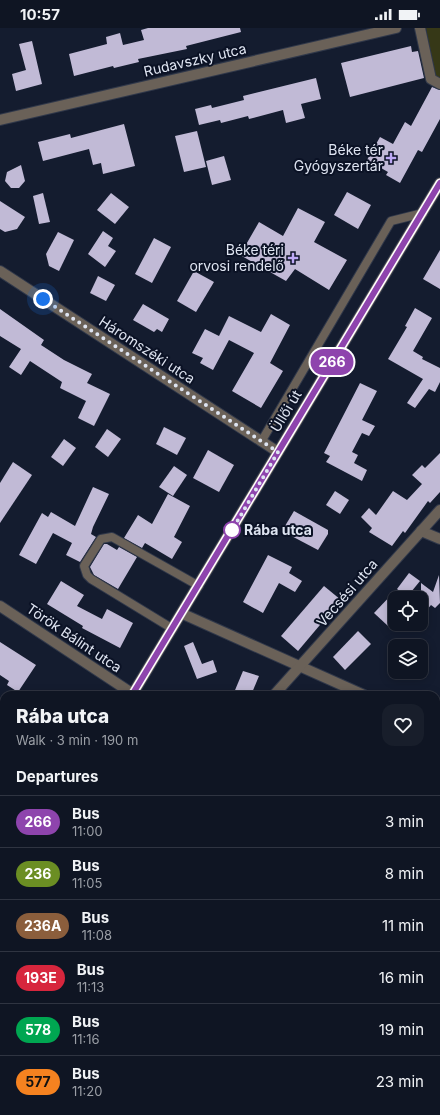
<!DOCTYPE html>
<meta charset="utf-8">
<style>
body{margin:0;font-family:Inter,sans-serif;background:#181e2b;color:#f1f3f6;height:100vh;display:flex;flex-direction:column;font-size:15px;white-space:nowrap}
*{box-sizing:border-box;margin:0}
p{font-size:13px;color:#9b9fa6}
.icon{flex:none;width:22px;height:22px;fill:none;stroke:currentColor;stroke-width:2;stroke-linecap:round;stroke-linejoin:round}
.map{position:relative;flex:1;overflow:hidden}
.sheet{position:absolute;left:0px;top:663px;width:440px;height:424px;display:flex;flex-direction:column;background:#0f1523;border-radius:12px 12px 0 0;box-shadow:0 2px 10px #0003,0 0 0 1px #2f3441}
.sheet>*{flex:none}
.badge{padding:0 8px;border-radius:13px;font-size:14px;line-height:26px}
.fabs{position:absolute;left:388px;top:563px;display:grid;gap:8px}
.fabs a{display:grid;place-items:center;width:40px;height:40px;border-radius:8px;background:#0f1523;box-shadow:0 2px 10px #0003,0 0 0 1px #2f3441;font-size:20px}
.you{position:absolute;width:20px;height:20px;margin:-10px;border:3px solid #fff;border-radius:50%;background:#1a73e8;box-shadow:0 0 0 6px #1a73e833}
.map>.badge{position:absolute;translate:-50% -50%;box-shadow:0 0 0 2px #fff}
h2{padding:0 16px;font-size:15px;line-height:36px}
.round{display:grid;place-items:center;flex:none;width:42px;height:42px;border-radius:12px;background:#181e2b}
.headline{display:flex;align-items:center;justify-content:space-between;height:68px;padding:0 16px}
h1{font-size:19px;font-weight:800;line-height:30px}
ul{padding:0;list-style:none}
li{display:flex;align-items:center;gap:12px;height:52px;padding:0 16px;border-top:1px solid #2f3441}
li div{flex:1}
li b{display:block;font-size:15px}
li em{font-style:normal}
li .badge{min-width:44px;font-weight:700;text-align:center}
.status{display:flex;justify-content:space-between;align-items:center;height:28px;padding:0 20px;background:#0f1523;direction:ltr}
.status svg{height:11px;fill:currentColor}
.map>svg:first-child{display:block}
.green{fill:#363817}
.building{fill:#c1bad6}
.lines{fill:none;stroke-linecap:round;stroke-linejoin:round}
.service-casing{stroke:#30384a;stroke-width:10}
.pedestrian-casing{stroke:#30384a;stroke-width:12}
.minor-casing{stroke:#30384a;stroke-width:12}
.secondary-casing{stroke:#30384a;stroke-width:12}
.service{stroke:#6a6158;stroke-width:8}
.pedestrian{stroke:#6a6158;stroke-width:10}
.minor{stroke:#6a6158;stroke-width:10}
.secondary{stroke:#97887a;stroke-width:10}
.line-casing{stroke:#fff;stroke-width:9}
.line{stroke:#8e44ad;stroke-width:6}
.walk{stroke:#dee4f1;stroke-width:4;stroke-dasharray:0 7.2}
.poi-dot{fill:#bda9f5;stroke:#0b1225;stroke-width:1.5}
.stop-dot{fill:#fff;stroke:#8e44ad;stroke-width:2}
.labels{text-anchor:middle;stroke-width:4;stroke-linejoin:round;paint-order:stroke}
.street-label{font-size:14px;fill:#dee4f1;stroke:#0b1225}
.poi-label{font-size:14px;fill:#dee4f1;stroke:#0b1225;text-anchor:end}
.stop-label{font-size:14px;font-weight:bold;fill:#dee4f1;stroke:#0b1225;text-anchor:start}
</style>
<div class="status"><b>10:57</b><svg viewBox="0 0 49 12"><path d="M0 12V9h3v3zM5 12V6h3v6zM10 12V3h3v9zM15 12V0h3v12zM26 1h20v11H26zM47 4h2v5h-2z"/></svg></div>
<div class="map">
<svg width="440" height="1087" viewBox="0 0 440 1087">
<rect width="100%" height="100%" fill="#141c2f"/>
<!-- green -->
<path class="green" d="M426 0H440V51L435 48Z"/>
<!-- building -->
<g class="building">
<path d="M148 0H240L241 4 186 18 187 21 138 31 139 34 114 40 113 38 74 48 69 26 107 16 106 9 120 5 123 17 144 12 141 2Z"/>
<path d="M32 13 42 56 16 63 12 46 26 42 19 16Z"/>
<path d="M411 18 412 24 418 23 424 50 350 69 341 35Z"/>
<path d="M316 50 321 71 301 76 305 90 286 95 283 82 249 91 248 88 221 95 220 92 199 97 195 81 211 77 212 80 244 72 243 68Z"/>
<path d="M432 59 440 62V91L422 124 418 122 400 155 386 147 388 144 367 132 380 109 393 116 405 94 411 98Z"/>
<path d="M124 96 135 138 103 146 101 135 93 137 89 121 43 133 38 114 70 106 71 110Z"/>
<path d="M197 103 206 139 184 144 175 108Z"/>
<path d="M224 128 231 152 212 157 206 133Z"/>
<path d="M21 137 25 153 19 160H11L5 153 7 144Z"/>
<path d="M347 164 371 177 358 201 334 187Z"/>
<path d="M43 165 50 194 39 196 33 168Z"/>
<path d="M111 165 129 179 115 196 97 182Z"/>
<path d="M0 173 25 189 17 201 5 204 0 201Z"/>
<path d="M298 180 325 194 314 214 347 232 329 262 295 241 286 253 240 227 259 194 283 208Z"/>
<path d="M103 203 113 210 108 218 116 223 105 239 88 226Z"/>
<path d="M58 204 74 212 59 243 49 238 46 226Z"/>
<path d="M154 210 171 219 152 255 135 246Z"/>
<path d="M440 222V261L423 251Z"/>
<path d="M194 243 214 254 196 284 177 273Z"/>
<path d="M98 248 115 257 106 273 90 265Z"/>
<path d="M143 276 169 291 162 304 157 301 154 304 133 292Z"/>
<path d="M415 280 432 290 413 323 423 329 422 331 440 340V354L435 364 429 361 415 380 407 375 423 351 388 331 407 299 405 298Z"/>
<path d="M0 281 44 312 41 317 64 332 92 346 87 355 110 366 94 398 78 390 86 373 60 360 62 354 30 333 21 347 9 339 21 321 0 308Z"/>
<path d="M271 286 290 297 270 335 283 343 261 380 232 363 254 325 229 312 213 342 200 335 203 330 192 325 205 301 219 308 229 288 261 304Z"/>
<path d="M360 355 377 363 362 392 375 398 369 408 362 405 352 424 358 427 354 435 367 442 362 453 326 434 330 428 324 425Z"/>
<path d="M164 399 186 410 177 427 156 416Z"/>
<path d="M107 401 121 411 108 429 95 419Z"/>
<path d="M64 411 76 420 63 438 51 429Z"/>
<path d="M208 422 234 437 219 464 193 450Z"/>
<path d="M440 425V464L430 475 428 473 405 505 403 503 392 518 369 504 372 500 361 489 369 480 376 487 393 463 407 472 422 456 412 447 422 437 425 440Z"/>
<path d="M13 434 32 447 0 495V455Z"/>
<path d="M174 438 187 447 173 468 159 459Z"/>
<path d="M93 459 109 466 93 499 91 506 96 509 80 534 66 527 72 515 53 505 36 536 19 527 42 485 48 489 51 484 75 498Z"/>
<path d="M335 463 349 472 340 486 326 477Z"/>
<path d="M168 466 190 478 174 509 182 514 172 531 145 515 142 520 124 510 138 487 152 496Z"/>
<path d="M294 483 328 502V506L318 522 282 503Z"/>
<path d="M104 516H107L117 522 119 519 137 529 118 561 94 547 90 539Z"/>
<path d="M268 527 292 539 289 545 302 553 295 564 279 555 263 585 243 574Z"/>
<path d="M409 545 420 553 407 569 397 561Z"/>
<path d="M439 547 440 575 435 580 431 577 421 589V555L433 564Z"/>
<path d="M61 553 84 567 77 578 102 591 107 581 133 595 120 620 82 600 83 598 47 576Z"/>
<path d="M324 558 341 572 298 623 281 608Z"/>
<path d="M395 563V591L388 598 374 585Z"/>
<path d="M358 603 371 616 345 642 333 629Z"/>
<path d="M0 614 36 637 18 664 7 657 9 653 0 647Z"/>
<path d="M193 614 202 636 213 632 217 644 197 651 184 618Z"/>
<path d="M243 643 259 648 251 667H233Z"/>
</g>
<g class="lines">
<!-- service casing -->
<g class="service-casing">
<g id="service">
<path d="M261 414 391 193 423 185"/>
<path d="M173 601 91 551 87 547 84 538 101 511 112 509 199 558"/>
</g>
</g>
<!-- pedestrian casing -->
<g class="pedestrian-casing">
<path id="pedestrian" d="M420 0 431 51 440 56"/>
</g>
<!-- minor casing -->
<g class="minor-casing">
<g id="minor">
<path d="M0 92 396 0"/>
<path d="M0 243 278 424"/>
<path d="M421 503 440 511"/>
<path d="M0 578 133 666"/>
<path d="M183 586 364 667"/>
<path d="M274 667 440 482"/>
<path d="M436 698 440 700"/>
<path d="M436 883 440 885"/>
<path d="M436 927 440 918"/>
<path d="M0 968 4 964"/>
<path d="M25 1087 27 1083"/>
<path d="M196 1087 198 1083"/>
<path d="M367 1087 369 1083"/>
</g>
</g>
<!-- secondary casing -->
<g class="secondary-casing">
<g id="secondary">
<path d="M132 667 440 155"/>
<path d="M0 888 4 881"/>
</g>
</g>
<!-- service -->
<use href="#service" class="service"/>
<!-- pedestrian -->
<use href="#pedestrian" class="pedestrian"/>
<!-- minor -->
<use href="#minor" class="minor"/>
<!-- secondary -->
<use href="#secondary" class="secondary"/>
</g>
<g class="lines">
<!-- line casing -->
<g class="line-casing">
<path id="line" d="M132 667 440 155"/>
</g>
<!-- line -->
<use href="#line" class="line"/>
<!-- walk -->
<path class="walk" d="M43 271 278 424 231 504 232 502"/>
</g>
<!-- markers -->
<g class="poi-dot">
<path d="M389 124h4v4h4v4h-4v4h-4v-4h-4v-4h4z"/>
<path d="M291 224h4v4h4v4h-4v4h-4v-4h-4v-4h4z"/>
</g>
<circle class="stop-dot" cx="232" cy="502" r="8"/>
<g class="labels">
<!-- street labels -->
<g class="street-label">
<text transform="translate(195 32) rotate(-13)" y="5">Rudavszky utca</text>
<text transform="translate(147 322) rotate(33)" y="5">Háromszéki utca</text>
<text transform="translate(286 383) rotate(-59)" y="5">Üllői út</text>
<text transform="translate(347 565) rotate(-49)" y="5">Vecsési utca</text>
<text transform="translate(74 610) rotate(34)" y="5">Török Bálint utca</text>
</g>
<!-- poi labels -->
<g class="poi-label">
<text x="383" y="127">Béke tér<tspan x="383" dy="16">Gyógyszertár</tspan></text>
<text x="284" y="227">Béke téri<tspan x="284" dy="16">orvosi rendelő</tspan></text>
</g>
<!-- stop labels -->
<g class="stop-label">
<text x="244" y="507">Rába utca</text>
</g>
</g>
</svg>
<div class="fabs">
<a><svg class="icon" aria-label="locate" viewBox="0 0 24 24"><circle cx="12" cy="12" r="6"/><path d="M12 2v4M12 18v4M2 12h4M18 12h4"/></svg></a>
<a><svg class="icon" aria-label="layers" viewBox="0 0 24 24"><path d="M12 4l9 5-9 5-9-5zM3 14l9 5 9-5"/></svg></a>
</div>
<div class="you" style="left:43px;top:271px"></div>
<b class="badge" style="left:332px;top:334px;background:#8e44ad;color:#fff">266</b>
<section class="sheet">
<div class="headline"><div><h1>Rába utca</h1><p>Walk · 3 min · 190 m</p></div><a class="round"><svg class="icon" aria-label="heart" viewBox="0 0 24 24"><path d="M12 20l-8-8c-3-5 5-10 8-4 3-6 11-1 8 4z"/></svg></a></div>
<h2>Departures</h2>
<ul>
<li><span class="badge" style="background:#8e44ad;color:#fff">266</span><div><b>Bus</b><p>11:00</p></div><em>3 min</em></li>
<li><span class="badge" style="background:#6b8e23;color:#fff">236</span><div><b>Bus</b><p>11:05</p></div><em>8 min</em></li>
<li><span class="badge" style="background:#8b5e3c;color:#fff">236A</span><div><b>Bus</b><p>11:08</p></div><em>11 min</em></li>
<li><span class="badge" style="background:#d7263d;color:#fff">193E</span><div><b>Bus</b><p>11:13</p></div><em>16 min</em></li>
<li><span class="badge" style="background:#00a651;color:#fff">578</span><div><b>Bus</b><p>11:16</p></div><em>19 min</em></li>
<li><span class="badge" style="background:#f58220;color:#111">577</span><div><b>Bus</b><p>11:20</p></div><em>23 min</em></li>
</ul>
</section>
</div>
